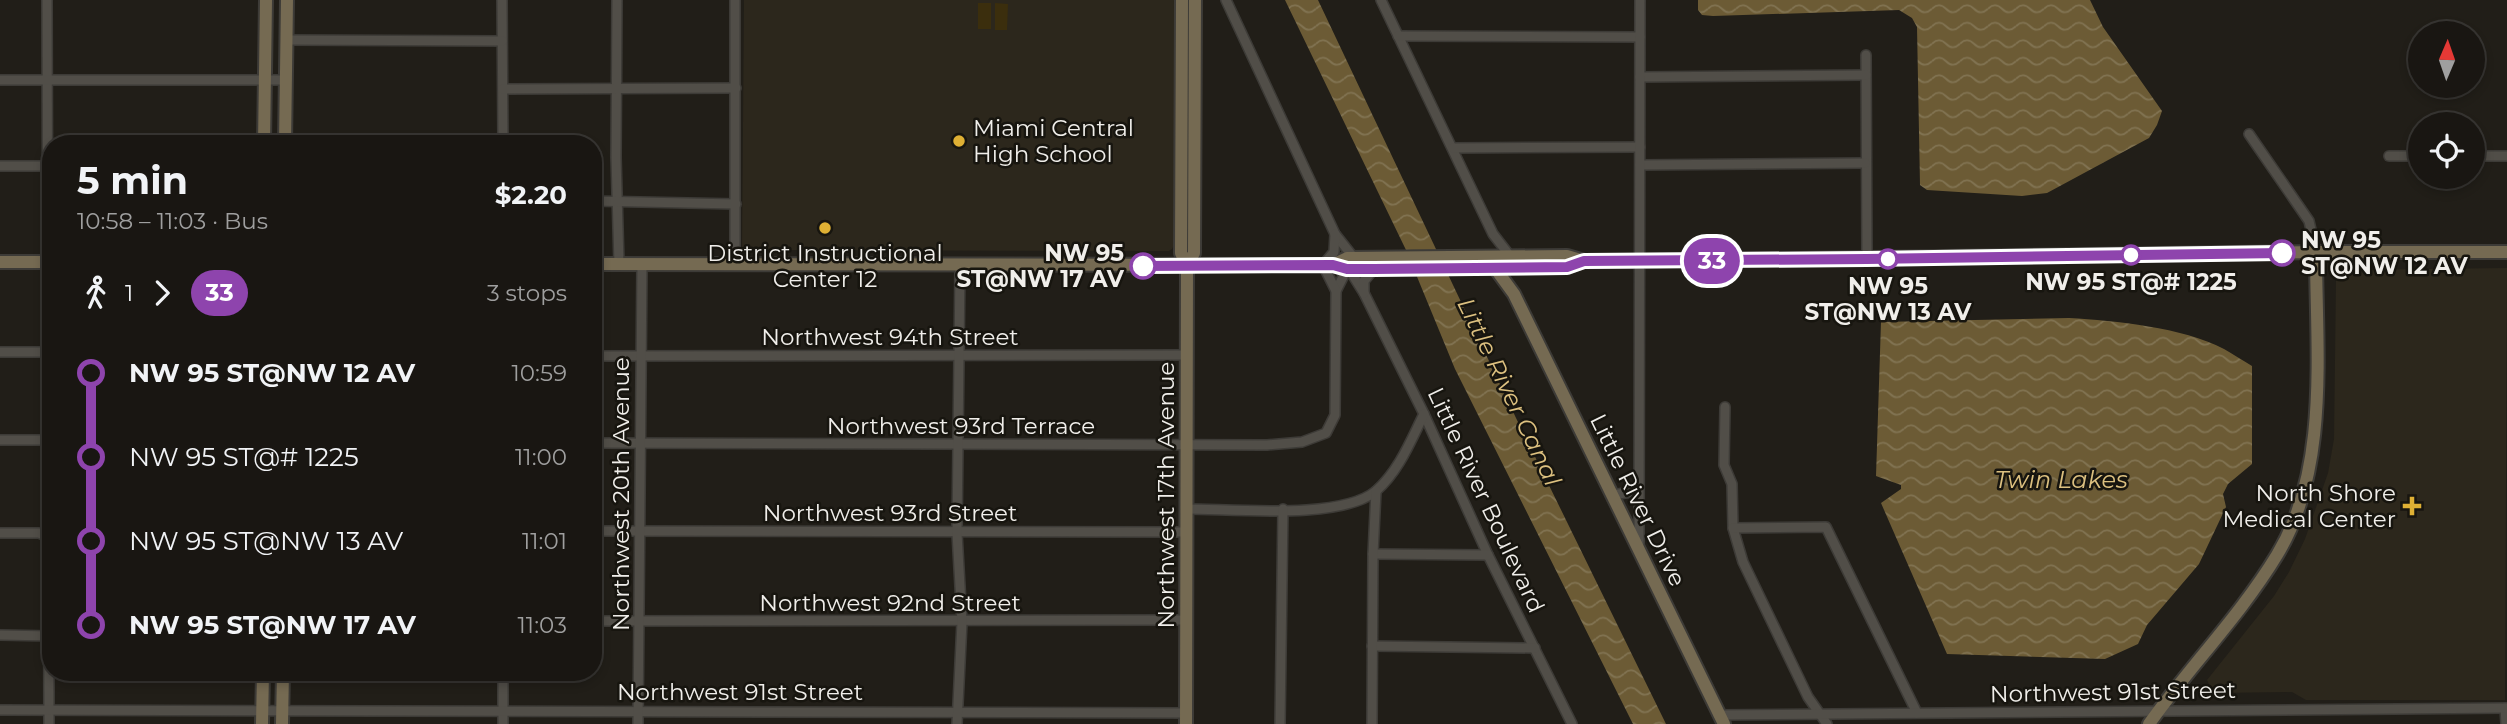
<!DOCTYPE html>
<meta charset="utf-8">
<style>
body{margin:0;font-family:Montserrat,sans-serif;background:#221f1b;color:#f1f3f6;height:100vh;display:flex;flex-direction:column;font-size:26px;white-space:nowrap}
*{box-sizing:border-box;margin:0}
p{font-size:23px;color:#9f9f9f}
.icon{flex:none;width:38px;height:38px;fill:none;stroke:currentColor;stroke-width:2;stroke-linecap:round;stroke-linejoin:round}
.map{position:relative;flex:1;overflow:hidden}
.sheet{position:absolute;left:42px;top:135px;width:560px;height:546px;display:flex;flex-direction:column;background:#191612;border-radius:28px;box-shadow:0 4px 10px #0003,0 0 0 2px #373532}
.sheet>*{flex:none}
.badge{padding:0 14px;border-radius:23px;font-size:24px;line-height:46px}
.needle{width:46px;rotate:2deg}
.controls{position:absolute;left:2408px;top:21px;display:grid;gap:14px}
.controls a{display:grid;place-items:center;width:77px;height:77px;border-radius:50%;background:#191612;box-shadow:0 4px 10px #0003,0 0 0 2px #373532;font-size:35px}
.map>.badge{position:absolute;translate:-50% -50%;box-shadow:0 0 0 4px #fff}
.legs{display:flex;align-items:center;gap:10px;height:77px;padding:0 35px;font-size:23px}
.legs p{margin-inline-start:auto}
.head{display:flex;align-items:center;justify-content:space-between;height:119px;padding:0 35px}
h1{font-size:38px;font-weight:700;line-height:52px}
ul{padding:0 35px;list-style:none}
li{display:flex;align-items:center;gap:24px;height:84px;font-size:26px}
li i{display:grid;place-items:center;width:10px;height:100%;margin:0 9px;background:currentColor}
li i::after{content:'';width:18px;height:18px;margin:-9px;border:5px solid;border-radius:50%;background:#191612}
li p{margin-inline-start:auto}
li:first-child i{background:linear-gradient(#0000 50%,currentColor 0)}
li:last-child i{background:linear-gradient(currentColor 50%,#0000 0)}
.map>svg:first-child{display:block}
.built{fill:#2c271c}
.green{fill:#3b2e0d}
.water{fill:url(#water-waves)}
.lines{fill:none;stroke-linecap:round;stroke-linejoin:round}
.street-casing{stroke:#3d3b37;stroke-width:12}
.secondary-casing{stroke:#3d3b37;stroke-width:16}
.street{stroke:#514e48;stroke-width:9}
.secondary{stroke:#756a52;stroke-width:12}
.line-1-casing{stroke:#fff;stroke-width:16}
.line-1{stroke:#8e44ad;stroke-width:10}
.poi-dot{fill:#dfb034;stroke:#17150f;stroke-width:2.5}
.stop-1-dot{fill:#fff;stroke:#8e44ad;stroke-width:3.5}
.labels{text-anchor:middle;stroke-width:5;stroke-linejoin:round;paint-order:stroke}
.poi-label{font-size:23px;fill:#f0eeea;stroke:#17150f;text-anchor:start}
.stop-label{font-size:23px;font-weight:bold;fill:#f0eeea;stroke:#17150f}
.street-label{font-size:23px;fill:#f0eeea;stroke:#17150f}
.water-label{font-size:24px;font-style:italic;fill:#ddc180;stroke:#17150f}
</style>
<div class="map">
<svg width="2507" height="724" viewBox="0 0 2507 724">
<defs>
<pattern id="water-waves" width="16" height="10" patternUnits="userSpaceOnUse" patternTransform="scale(1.75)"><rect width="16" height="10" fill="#6c5b35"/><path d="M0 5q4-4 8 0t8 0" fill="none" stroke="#817352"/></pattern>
</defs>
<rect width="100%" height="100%" fill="#211e18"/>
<!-- built -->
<g class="built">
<path d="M744 0H1174V245L1172 249 1169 251 742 250Z"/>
<path d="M2507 268 2505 700H2306L2292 692 2213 693 2207 680 2274 596 2289 572 2305 539 2328 473 2334 439 2336 279 2343 270Z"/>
</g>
<!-- green -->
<g class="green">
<rect x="978" y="3" width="13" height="26"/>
<path d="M995 3 1008 4 1007 30H995Z"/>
</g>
<!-- water -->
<g class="water">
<path d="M1285 0H1318L1516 418 1666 724H1633L1455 369 1406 250Z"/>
<path d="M1698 0H2090L2103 27 2162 111 2157 125 2149 138 2047 193 2022 196 1927 190 1920 185 1917 27 1912 18 1899 10 1713 16 1702 15 1698 10Z"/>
<path d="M2069 318C2116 321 2182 327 2224 349 2233 354 2242 360 2252 366V464L2228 484 2223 494 2226 507 2199 564 2147 625 2138 644 2105 659 1947 654 1881 503 1901 489V485L1876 476 1881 322Z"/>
</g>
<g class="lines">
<!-- street casing -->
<g class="street-casing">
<g id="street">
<path d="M47 0 49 724"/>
<path d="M502 0 503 144"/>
<path d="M617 0 616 157 619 264"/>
<path d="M1226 0 1335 234 1354 258"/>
<path d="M1381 0 1493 234 1510 256"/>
<path d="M1398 36 1640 37"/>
<path d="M287 40 502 41"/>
<path d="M1866 55 1867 259"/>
<path d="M1640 77 1866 75"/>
<path d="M0 80H287"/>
<path d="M503 89 736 88"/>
<path d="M2249 134 2309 221 2316 252"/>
<path d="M1453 148 1640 147"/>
<path d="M2389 156H2420"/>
<path d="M2473 156H2507"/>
<path d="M1640 165 1865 163"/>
<path d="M0 166H51"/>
<path d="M593 201 736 204"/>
<path d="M735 264V0"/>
<path d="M1349 269 1364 293 1424 414 1488 555 1572 724"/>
<path d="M1336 291 1347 269"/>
<path d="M1364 293V281L1374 269"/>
<path d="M0 352H51"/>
<path d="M593 356 1187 355"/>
<path d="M1725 407 1724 465 1732 484 1733 528 1743 562 1808 697 1827 724"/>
<path d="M0 440H51"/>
<path d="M593 443 1267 445 1302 442 1326 433 1335 415 1336 291 1323 265 1334 252 1335 234"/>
<path d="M1612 495 1638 491"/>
<path d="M1187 509C1233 509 1341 520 1376 491 1399 471 1411 440 1424 414"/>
<path d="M1733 528 1826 527 1917 713"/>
<path d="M593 531 1186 532"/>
<path d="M0 533H39L51 539"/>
<path d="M1639 544 1640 0"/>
<path d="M1373 554 1488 555"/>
<path d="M593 621 1186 620"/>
<path d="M0 635 51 636"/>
<path d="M1372 646 1535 648"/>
<path d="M503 672V724"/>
<path d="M2505 708 2506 724"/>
<path d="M0 710 1186 713"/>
<path d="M1718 715 2507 708"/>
<path d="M638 724 642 264"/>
<path d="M957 724 962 622 957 533 960 265"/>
<path d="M1280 724 1283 509"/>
<path d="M1372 724 1373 554 1376 491"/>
</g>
</g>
<!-- secondary casing -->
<g class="secondary-casing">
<g id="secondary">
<path d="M1182 0 1181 253 1187 266 1186 724"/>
<path d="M264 144 266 0"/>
<path d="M285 144 287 0"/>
<path d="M0 262H51"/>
<path d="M593 264 1333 265 1347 269 1567 267 1583 261"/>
<path d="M1333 265 1347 258 1567 256 1584 261H1640L2316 252H2507"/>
<path d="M1187 266 1194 253 1195 0"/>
<path d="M1495 268 1514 294 1724 724"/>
<path d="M262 724 263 672"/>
<path d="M282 724 283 672"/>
<path d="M2149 724C2190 666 2240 616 2277 555 2330 468 2316 349 2316 252"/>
</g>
</g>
<!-- street -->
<use href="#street" class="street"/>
<!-- secondary -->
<use href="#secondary" class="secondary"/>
</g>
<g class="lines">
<!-- line-1 casing -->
<g class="line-1-casing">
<path id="line-1" d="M1143 266 1333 265 1347 269H1374L1567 267 1584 261 1867 259 2282 253"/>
</g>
<!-- line-1 -->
<use href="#line-1" class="line-1"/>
</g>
<!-- markers -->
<g class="poi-dot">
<circle cx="959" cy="141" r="7"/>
<circle cx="825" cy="228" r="7"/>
<path d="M2408.5 495.5h7v7h7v7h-7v7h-7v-7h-7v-7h7z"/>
</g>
<g class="stop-1-dot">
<circle cx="2282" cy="253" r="12"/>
<circle cx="2131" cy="255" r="9"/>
<circle cx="1888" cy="259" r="9"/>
<circle cx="1143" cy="266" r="12"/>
</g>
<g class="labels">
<!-- poi labels -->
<g class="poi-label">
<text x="973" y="136">Miami Central<tspan x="973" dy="26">High School</tspan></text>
<text x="825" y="261" text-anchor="middle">District Instructional<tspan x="825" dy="26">Center 12</tspan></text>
<text x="2396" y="501" text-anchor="end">North Shore<tspan x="2396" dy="26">Medical Center</tspan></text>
</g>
<!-- stop labels -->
<g class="stop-label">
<text x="2301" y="248" text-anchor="start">NW 95<tspan x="2301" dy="26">ST@NW 12 AV</tspan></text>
<text x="1124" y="261" text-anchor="end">NW 95<tspan x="1124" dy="26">ST@NW 17 AV</tspan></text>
<text x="2131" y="290">NW 95 ST@# 1225</text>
<text x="1888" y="294">NW 95<tspan x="1888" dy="26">ST@NW 13 AV</tspan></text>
</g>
<!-- street labels -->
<g class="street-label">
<text x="890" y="345">Northwest 94th Street</text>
<text x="961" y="434">Northwest 93rd Terrace</text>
<text transform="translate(621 494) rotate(-90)" y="8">Northwest 20th Avenue</text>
<text transform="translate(1166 495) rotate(-90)" y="8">Northwest 17th Avenue</text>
<text transform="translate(1486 500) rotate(65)" y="8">Little River Boulevard</text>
<text transform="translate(1638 500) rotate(64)" y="8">Little River Drive</text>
<text x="890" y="521">Northwest 93rd Street</text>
<text x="890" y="611">Northwest 92nd Street</text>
<text x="740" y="700">Northwest 91st Street</text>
<text transform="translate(2113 692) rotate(-1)" y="8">Northwest 91st Street</text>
</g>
<!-- water labels -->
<g class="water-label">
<text transform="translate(1509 392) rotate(64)" y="8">Little River Canal</text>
<text x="2061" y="488">Twin Lakes</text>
</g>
</g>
</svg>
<div class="controls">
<a><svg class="needle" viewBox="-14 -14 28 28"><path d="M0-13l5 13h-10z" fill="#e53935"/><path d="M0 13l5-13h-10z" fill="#9f9f9f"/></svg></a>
<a><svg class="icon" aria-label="locate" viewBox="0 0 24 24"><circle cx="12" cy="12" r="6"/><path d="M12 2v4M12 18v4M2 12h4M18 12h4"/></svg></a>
</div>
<b class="badge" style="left:1712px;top:261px;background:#8e44ad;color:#fff">33</b>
<section class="sheet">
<div class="head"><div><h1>5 min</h1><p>10:58 – 11:03 · Bus</p></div><b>$2.20</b></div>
<div class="legs"><svg class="icon" aria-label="walk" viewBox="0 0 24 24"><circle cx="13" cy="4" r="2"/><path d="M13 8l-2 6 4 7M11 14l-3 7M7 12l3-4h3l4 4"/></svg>1<svg class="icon" aria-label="forward" viewBox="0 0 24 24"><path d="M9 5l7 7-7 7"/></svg><b class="badge" style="background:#8e44ad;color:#fff">33</b><p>3 stops</p></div>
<ul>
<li><i style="color:#8e44ad"></i><b>NW 95 ST@NW 12 AV</b><p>10:59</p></li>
<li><i style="color:#8e44ad"></i><span>NW 95 ST@# 1225</span><p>11:00</p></li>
<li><i style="color:#8e44ad"></i><span>NW 95 ST@NW 13 AV</span><p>11:01</p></li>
<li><i style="color:#8e44ad"></i><b>NW 95 ST@NW 17 AV</b><p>11:03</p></li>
</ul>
</section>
</div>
